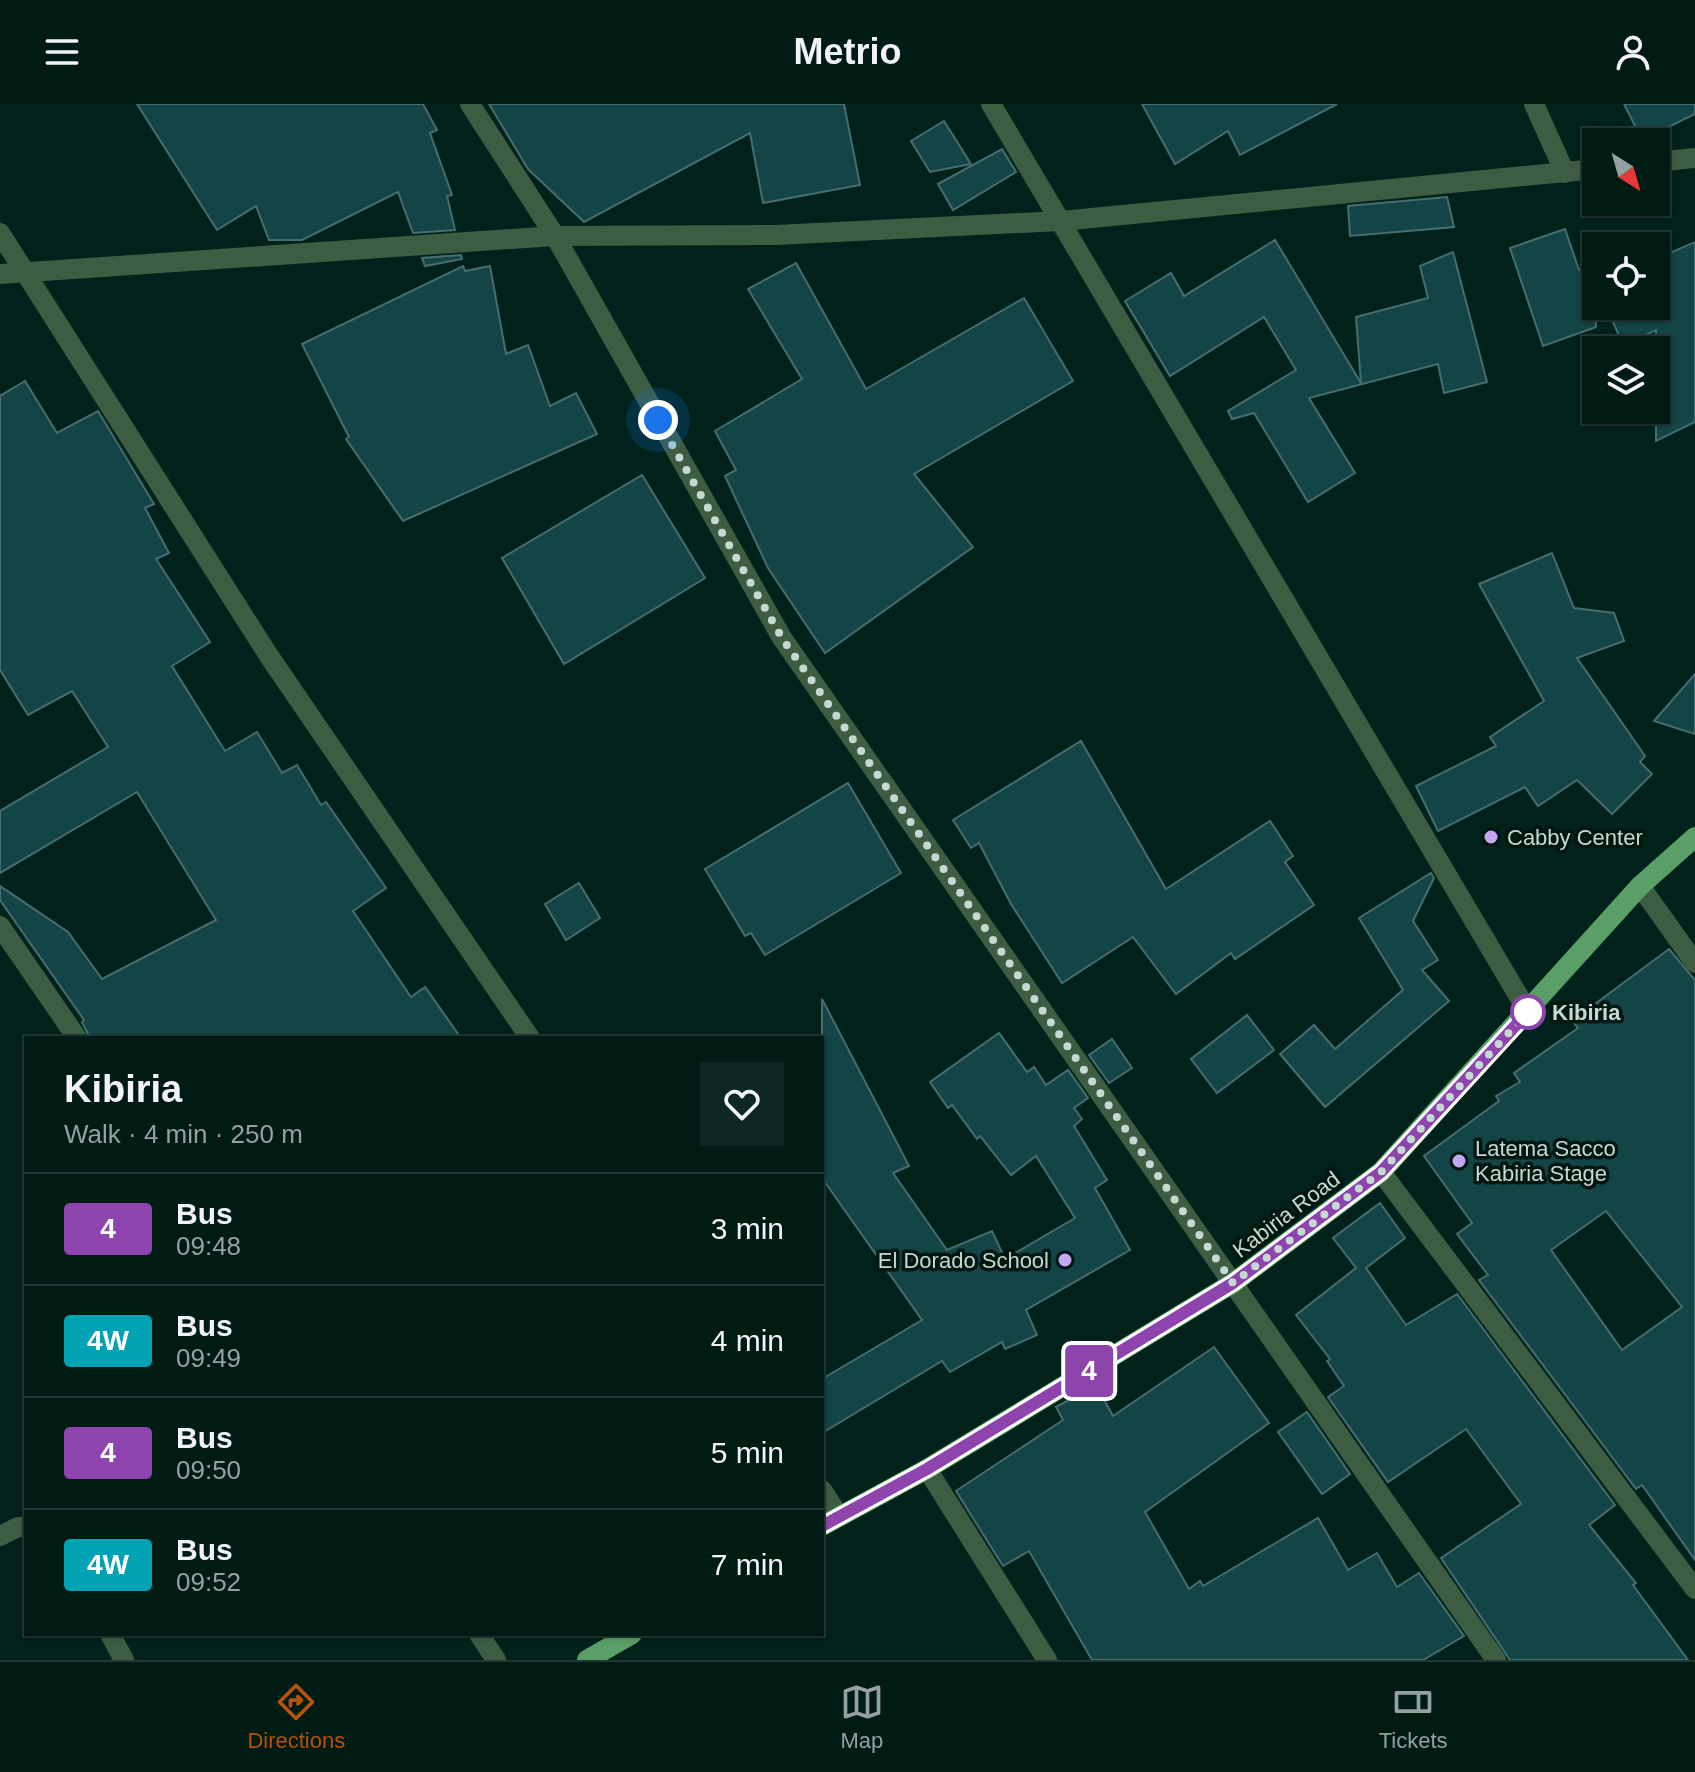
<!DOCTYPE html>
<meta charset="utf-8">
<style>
body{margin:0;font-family:Helvetica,sans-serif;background:#0e2722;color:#f1f3f6;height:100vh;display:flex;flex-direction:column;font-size:30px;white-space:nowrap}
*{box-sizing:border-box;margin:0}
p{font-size:26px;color:#95a1a0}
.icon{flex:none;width:44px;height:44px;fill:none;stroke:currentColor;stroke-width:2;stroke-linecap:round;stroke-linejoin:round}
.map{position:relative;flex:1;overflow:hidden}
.details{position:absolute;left:24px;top:932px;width:800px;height:600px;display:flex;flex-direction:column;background:#001a14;border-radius:0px;box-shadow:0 2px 6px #0004,0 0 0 2px #223834}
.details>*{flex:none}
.badge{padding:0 16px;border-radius:6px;font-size:28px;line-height:52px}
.needle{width:52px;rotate:143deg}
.controls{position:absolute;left:1582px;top:24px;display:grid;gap:16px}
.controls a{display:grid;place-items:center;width:88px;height:88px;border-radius:0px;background:#001a14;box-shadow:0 2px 6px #0004,0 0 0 2px #223834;font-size:40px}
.you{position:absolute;width:40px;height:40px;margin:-20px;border:6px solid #fff;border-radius:50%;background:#1a73e8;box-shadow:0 0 0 12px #1a73e833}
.map>.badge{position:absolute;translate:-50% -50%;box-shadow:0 0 0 4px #fff}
.round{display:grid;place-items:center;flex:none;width:84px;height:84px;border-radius:0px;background:#0e2722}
.head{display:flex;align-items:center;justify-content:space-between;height:136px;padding:0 40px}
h1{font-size:38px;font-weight:800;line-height:60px}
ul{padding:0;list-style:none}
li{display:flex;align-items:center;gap:24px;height:112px;padding:0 40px;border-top:2px solid #223834}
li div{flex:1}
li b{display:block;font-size:30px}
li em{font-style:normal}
li .badge{min-width:88px;font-weight:700;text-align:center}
header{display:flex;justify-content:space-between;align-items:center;height:104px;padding:0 40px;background:#001a14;font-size:36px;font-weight:800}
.tabs{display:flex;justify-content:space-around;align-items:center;height:112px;border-top:2px solid #223834;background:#001a14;font-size:22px;color:#95a1a0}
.tabs a{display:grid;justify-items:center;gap:4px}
.tabs .selected{color:#b45309}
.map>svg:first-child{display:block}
.building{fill:#134446;stroke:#466d6f;stroke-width:2;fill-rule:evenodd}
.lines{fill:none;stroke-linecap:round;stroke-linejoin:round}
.minor{stroke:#3d5d42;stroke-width:20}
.major{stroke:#5a9f67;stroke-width:20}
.line-casing{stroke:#fff;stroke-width:18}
.line{stroke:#8e44ad;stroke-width:12}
.walk{stroke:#c5d8d2;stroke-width:8;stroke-dasharray:0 14.4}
.poi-dot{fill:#c4a7f1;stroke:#001711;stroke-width:3}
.stop-dot{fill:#fff;stroke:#8e44ad;stroke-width:4}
.labels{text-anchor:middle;stroke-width:7;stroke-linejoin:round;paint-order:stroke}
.poi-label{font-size:22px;fill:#c5d8d2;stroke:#001711;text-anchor:start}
.stop-label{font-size:22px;font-weight:bold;fill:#c5d8d2;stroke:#001711;text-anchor:start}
.street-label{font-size:22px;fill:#c5d8d2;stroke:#001711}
</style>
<header><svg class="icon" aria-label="menu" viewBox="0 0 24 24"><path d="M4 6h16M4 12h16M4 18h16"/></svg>Metrio<svg class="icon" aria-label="person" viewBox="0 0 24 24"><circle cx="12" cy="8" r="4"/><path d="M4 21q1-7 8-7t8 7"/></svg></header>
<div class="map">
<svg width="1695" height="1556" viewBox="0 0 1695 1556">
<rect width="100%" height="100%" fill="#00221a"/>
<!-- building -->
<g class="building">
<path d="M137 0H423L437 26 430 29 452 91 447 92 455 126 413 129 398 88 302 136H269L256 102 217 126Z"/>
<path d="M489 0H844L860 81 763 99 750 29 584 118 528 65Z"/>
<path d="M1142 0H1337L1240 51 1228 27 1175 60Z"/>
<path d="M1624 0H1695V10L1642 36Z"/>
<path d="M944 17 971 60 930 68 911 37Z"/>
<path d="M1002 45 1016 68 953 106 938 80Z"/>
<path d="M1447 93 1454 123 1350 132 1348 102Z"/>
<path d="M1565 125 1579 166 1596 159V223L1543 242 1510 144Z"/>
<path d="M1275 136 1361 279 1356 213 1428 194 1420 162 1453 148 1487 278 1444 289 1438 260 1309 294 1355 369 1308 398 1254 309 1232 315 1228 307 1296 266 1264 213 1170 272 1125 197 1171 169 1184 192Z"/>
<path d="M1695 138V318L1656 337V226L1623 241 1606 202H1656V155Z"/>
<path d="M461 151 462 155 425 162 422 154Z"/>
<path d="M796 159 866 285 1024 194 1073 277 914 370 973 443 825 549 768 464 725 372 736 366 715 327 802 275 748 185Z"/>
<path d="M463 162 465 167 490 162 506 250 528 241 550 302 576 289 597 330 403 417 346 335 349 333 302 240Z"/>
<path d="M25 277 57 329 98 307 154 400 145 404 169 449 156 455 210 538 172 562 225 647 257 628 282 669 297 661 321 701 326 698 386 784 353 807 411 893 425 883 461 934H90L82 918 84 916 0 796V782L68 828 102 875 216 816 137 688 0 769V707L108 643 72 587 28 611 0 566V292Z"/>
<path d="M642 371 705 474 564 560 502 454Z"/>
<path d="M1552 449 1574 504 1614 509 1624 537 1577 554 1645 652 1640 658 1652 670 1612 710 1577 676 1538 702 1525 683 1438 727 1416 682 1496 642 1490 633 1544 597 1479 480Z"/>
<path d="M1695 570V630L1654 617Z"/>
<path d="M1081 637 1166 785 1270 717 1293 752 1285 758 1314 801 1235 855 1231 849 1176 890 1133 833 1062 879 1011 800 979 739 971 744 953 716Z"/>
<path d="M848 679 901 769 765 851 751 829 745 832 705 765Z"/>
<path d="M1431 769 1434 774 1413 817 1438 856 1422 866 1449 897 1325 1003 1280 950 1314 921 1335 945 1403 886 1359 814Z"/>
<path d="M579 779 600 814 566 836 545 800Z"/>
<path d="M1669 845 1695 876V1456L1642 1381 1636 1385 1479 1176 1488 1171 1457 1130 1472 1119 1424 1052 1499 997 1496 992 1520 978 1514 969 1578 924 1572 917ZM1606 1107 1682 1203 1622 1246 1551 1146Z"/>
<path d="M822 895 909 1062 893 1069 947 1146 992 1127 1005 1155 1075 1114 1036 1052 1011 1071 980 1032 977 1035 952 1001 948 1004 930 978 999 929 1027 968 1034 963 1046 981 1068 966 1088 994 1074 1004 1082 1015 1074 1022 1107 1076 1095 1084 1130 1146 1026 1206 1037 1231 1005 1245 1002 1238 950 1268 942 1257 822 1329V1275L922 1216 822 1074Z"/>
<path d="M1247 911 1274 946 1217 989 1191 955Z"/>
<path d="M1112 935 1132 964 1109 979 1089 951Z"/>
<path d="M1380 1099 1405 1134 1366 1164 1406 1221 1457 1190 1615 1401 1589 1421 1636 1479 1633 1481 1688 1556H1510L1441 1454 1521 1400 1466 1325 1388 1378 1328 1293 1344 1282 1327 1257 1330 1255 1296 1211 1356 1164 1333 1134Z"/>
<path d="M1214 1243 1269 1319 1145 1408 1189 1485 1200 1477 1203 1482 1318 1414 1348 1466 1377 1449 1397 1483 1419 1469 1464 1532 1423 1556H1092L1029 1447 1003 1462 956 1387 1063 1316 1056 1303 1096 1281 1113 1312Z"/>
<path d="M1307 1308 1350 1370 1322 1390 1278 1328Z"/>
</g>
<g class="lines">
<!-- minor -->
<g class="minor">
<path d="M470 0 555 132 782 534 1496 1556"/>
<path d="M991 0 1528 908"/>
<path d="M1534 0 1565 69"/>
<path d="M1656 58 1695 54"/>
<path d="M0 129 269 552 530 934"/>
<path d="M0 170 555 132 776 131 1061 117 1596 65"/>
<path d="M1640 782 1695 859"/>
<path d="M0 822 77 934"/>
<path d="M1381 1068 1695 1485"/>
<path d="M927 1365 1047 1556"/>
<path d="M822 1386 839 1412"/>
<path d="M0 1432 18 1423H26"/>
<path d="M110 1530 124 1556"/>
<path d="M479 1530 496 1556"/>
</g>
<!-- major -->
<g class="major">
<path d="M822 1422 927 1365 1233 1179 1381 1068 1640 782 1695 733"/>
<path d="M587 1556 632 1530"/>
</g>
</g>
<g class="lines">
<!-- line casing -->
<g class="line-casing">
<path id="line" d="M822 1422 927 1365 1233 1179 1381 1068 1528 908"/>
</g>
<!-- line -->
<use href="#line" class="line"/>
<!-- walk -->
<path class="walk" d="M658 316 782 534 1233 1179 1381 1068 1528 908"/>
</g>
<!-- markers -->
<g class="poi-dot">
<circle cx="1491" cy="733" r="8"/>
<circle cx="1459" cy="1057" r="8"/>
<circle cx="1065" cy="1156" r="8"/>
</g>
<circle class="stop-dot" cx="1528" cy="908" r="16"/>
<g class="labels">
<!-- poi labels -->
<g class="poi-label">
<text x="1507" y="741">Cabby Center</text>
<text x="1475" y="1052">Latema Sacco<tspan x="1475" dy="25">Kabiria Stage</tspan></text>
<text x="1049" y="1164" text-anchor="end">El Dorado School</text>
</g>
<!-- stop labels -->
<g class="stop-label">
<text x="1552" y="916">Kibiria</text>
</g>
<!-- street labels -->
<g class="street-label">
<text transform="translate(1286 1110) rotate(-37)" y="8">Kabiria Road</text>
</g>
</g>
</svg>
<div class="controls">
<a><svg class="needle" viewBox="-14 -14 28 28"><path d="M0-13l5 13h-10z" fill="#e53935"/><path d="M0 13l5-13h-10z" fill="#95a1a0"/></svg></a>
<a><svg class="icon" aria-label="locate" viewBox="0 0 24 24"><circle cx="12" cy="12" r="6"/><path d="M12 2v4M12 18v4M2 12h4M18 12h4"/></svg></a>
<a><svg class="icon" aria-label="layers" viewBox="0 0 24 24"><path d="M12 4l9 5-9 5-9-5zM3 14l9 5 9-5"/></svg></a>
</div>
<div class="you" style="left:658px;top:316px"></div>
<b class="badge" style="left:1089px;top:1267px;background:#8e44ad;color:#fff">4</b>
<section class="details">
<div class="head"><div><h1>Kibiria</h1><p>Walk · 4 min · 250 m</p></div><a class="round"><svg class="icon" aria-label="heart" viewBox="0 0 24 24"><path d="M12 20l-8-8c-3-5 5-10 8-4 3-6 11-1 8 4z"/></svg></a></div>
<ul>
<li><span class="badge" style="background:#8e44ad;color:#fff">4</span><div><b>Bus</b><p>09:48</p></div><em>3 min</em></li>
<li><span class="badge" style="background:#00a3b4;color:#fff">4W</span><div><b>Bus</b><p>09:49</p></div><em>4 min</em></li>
<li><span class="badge" style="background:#8e44ad;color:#fff">4</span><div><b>Bus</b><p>09:50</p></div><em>5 min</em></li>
<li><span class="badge" style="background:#00a3b4;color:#fff">4W</span><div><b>Bus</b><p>09:52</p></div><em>7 min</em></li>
</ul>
</section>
</div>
<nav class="tabs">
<a class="selected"><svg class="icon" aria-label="directions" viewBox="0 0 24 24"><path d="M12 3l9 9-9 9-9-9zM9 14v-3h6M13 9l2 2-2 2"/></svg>Directions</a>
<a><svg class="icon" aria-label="map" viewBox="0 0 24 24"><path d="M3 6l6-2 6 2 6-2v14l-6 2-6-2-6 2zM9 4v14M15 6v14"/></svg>Map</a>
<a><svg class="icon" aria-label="tickets" viewBox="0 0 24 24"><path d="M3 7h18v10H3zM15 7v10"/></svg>Tickets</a>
</nav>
